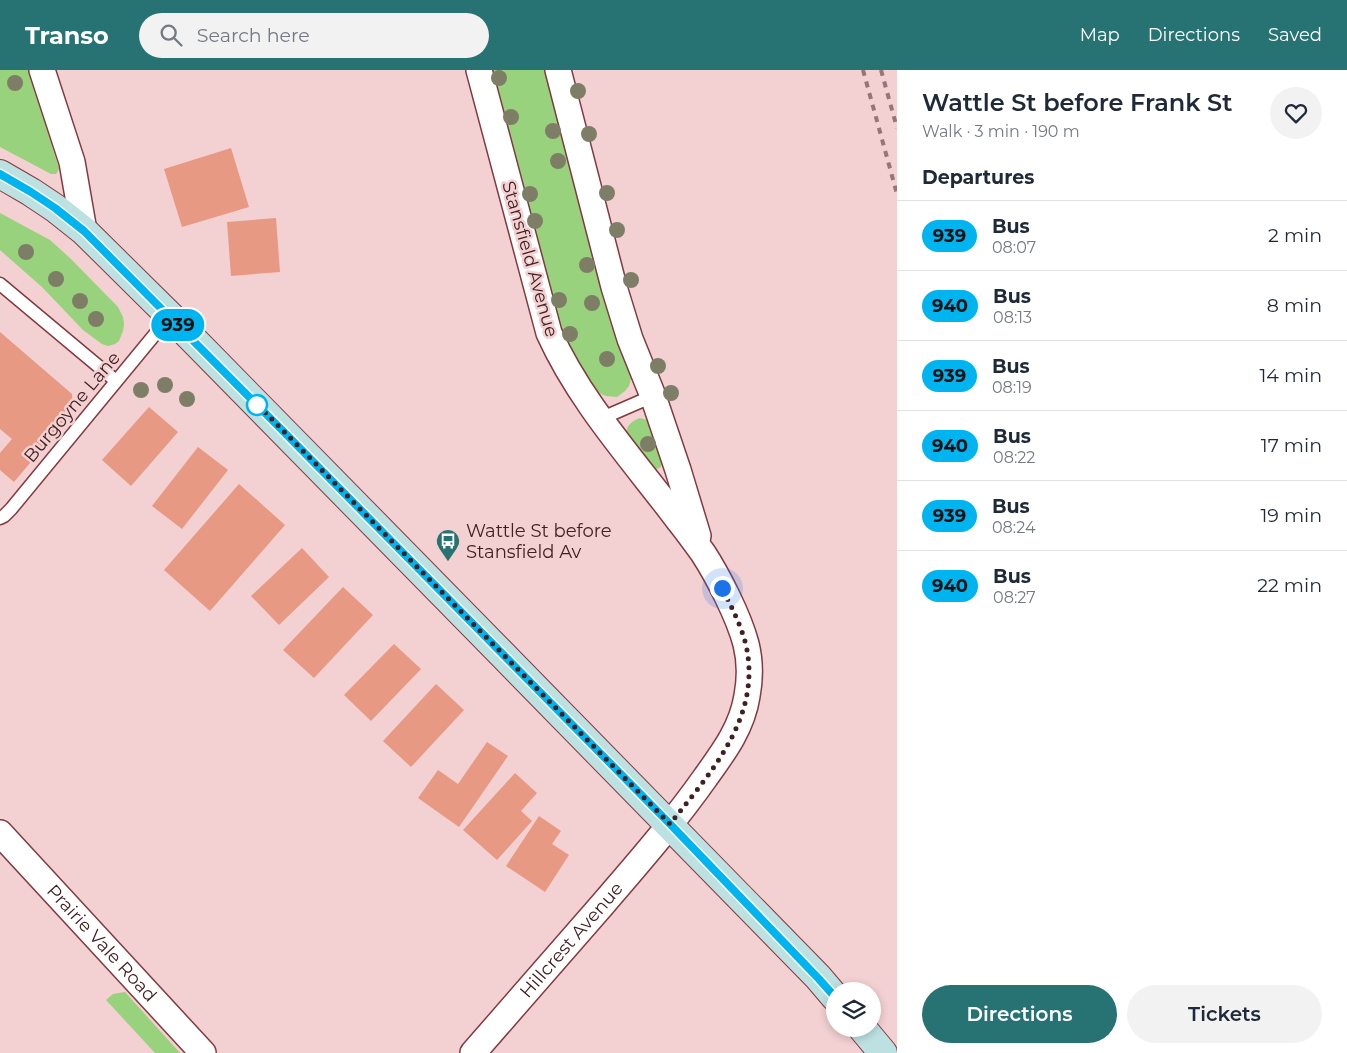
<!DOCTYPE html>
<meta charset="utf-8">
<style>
body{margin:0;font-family:Montserrat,sans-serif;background:#f2f2f3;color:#1f2937;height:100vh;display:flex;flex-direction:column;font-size:19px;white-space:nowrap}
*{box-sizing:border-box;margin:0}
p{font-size:16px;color:#747a83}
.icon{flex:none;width:28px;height:28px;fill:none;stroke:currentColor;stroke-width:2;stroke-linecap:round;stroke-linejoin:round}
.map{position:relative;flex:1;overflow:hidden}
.details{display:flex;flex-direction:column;background:#fff;width:450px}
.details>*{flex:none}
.badge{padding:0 10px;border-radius:16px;font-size:18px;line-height:32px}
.buttons{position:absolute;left:826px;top:912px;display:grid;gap:10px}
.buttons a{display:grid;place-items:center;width:55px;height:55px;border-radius:50%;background:#fff;box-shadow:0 2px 8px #0003;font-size:25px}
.you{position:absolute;width:25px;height:25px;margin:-12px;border:4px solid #fff;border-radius:50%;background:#1a73e8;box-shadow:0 0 0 8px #1a73e833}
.map>.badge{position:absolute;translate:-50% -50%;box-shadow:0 0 0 2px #fff}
h2{padding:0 25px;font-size:19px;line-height:45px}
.round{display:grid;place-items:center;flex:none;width:52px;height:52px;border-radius:26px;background:#f2f2f3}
.head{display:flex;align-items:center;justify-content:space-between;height:85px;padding:0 25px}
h1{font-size:24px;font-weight:600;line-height:38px}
.primary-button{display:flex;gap:10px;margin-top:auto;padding:10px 25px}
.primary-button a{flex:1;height:58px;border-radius:30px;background:#277272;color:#fff;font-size:20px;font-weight:600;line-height:58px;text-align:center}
.primary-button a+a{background:#f2f2f3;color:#1f2937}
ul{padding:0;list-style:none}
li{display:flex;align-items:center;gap:15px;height:70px;padding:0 25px;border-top:1px solid #e0e1e3}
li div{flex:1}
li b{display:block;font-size:19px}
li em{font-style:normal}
li .badge{min-width:55px;font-weight:700;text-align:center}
header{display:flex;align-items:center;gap:30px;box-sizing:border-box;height:70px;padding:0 25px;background:#277272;color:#fff}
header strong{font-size:24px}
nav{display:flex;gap:28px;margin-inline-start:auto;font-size:18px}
.search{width:350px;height:45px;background:#f2f2f3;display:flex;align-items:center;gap:12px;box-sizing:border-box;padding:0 18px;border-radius:28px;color:#747a83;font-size:19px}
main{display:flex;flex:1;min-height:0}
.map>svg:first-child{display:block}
.green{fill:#99d27c}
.building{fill:#e79984}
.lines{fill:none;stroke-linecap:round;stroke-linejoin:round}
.lane-casing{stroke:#823a41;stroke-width:15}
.street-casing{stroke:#823a41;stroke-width:28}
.secondary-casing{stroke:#823a41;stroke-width:30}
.lane{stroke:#fff;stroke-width:12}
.street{stroke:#fff;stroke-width:25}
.secondary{stroke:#bde0e1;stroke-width:28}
.rail{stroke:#977577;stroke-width:4;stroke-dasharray:6 6;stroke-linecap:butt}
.tree{fill:#7e7e67}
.line-casing{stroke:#fff;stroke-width:11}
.line{stroke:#00b5ef;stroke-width:8}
.walk{stroke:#402022;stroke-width:5;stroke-dasharray:0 9}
.stop-dot{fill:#fff;stroke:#00b5ef;stroke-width:2.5}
.labels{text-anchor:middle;stroke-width:5;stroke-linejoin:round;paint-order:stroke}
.street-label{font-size:18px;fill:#402022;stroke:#f3d0d1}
.poi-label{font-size:18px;fill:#402022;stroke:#f3d0d1;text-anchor:start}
</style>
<header>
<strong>Transo</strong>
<div class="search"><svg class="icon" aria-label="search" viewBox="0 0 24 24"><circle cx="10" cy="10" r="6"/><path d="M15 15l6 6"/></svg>Search here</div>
<nav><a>Map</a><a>Directions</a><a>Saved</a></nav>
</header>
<main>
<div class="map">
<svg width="897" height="983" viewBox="0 0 897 983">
<rect width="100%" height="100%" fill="#f3d0d1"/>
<!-- green -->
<g class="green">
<path d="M0 0H29L59 99 56 104H51L0 77Z"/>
<path d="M491 0H546L567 78 600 216 608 241 632 305 629 316 625 321 617 327 606 326 601 324 595 319 584 304 567 276 550 222Z"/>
<path d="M0 143 50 170 71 189 118 237 123 247 124 254 123 261 119 271 115 274 108 276 102 274 83 260 42 217 0 180Z"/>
<path d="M640 348 647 350 651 355 664 390C662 395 661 399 655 399L626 366C626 356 631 351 640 348Z"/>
<path d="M125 922 180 983H155L106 930 113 924Z"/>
</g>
<!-- building -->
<g class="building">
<path d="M231 78 249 137 182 157 164 99Z"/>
<path d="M276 148 280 202 231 206 227 152Z"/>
<path d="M0 262 72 324 73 342 14 412 0 400V383L12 369 0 359Z"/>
<path d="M149 337 178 362 131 416 102 390Z"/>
<path d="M198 377 228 400 182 459 152 436Z"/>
<path d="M239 414 285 455 210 541 164 500Z"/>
<path d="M302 478 329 507 279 555 251 526Z"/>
<path d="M343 517 373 545 314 608 283 580Z"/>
<path d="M394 574 421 599 371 651 344 625Z"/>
<path d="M436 614 464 640 411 697 383 671Z"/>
<path d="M487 672 508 686 459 757 418 728 438 700 458 714Z"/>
<path d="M515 703 537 723 521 741 532 751 497 790 463 760Z"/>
<path d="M539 746 561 761 552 774 569 785 545 822 506 796Z"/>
</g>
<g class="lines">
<!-- lane casing -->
<g class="lane-casing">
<g id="lane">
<path d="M0 214 116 311"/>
<path d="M600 349 653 326"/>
<path d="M0 448 4 446 11 439 170 246"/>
</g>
</g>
<!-- street casing -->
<g class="street-casing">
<g id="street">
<path d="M42 0 72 92 84 161"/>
<path d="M558 0 614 217 630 269 653 326 678 400 698 466"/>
<path id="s1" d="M0 763 203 983"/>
<path id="s2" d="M473 983C516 934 559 884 603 834 638 793 674 752 705 708 723 683 742 658 747 626 750 610 750 590 746 574 739 547 718 506 703 483 695 472 687 461 679 451 634 391 580 332 549 263L479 0"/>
</g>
</g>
<!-- secondary casing -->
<g class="secondary-casing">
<g id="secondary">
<path d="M0 104 31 122 55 138 84 161 170 246 497 579 818 907 835 927"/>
<path d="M863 959 883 983"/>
</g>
</g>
<!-- lane -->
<use href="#lane" class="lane"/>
<!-- street -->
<use href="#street" class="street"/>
<!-- secondary -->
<use href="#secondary" class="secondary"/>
<!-- rail -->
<g class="rail">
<path d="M863 0 897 124"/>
<path d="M881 0 897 58"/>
</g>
</g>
<!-- trees -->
<g class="tree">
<circle cx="499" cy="8" r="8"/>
<circle cx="15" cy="13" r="8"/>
<circle cx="578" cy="21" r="8"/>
<circle cx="511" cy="47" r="8"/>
<circle cx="553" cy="61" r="8"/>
<circle cx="589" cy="64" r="8"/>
<circle cx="558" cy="91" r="8"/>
<circle cx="607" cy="123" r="8"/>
<circle cx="530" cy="124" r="8"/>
<circle cx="535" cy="151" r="8"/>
<circle cx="617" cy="160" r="8"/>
<circle cx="26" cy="182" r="8"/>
<circle cx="587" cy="195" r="8"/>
<circle cx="56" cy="209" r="8"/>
<circle cx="631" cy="210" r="8"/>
<circle cx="559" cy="230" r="8"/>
<circle cx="80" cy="231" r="8"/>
<circle cx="592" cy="233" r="8"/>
<circle cx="96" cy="249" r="8"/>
<circle cx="570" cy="264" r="8"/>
<circle cx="607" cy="289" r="8"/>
<circle cx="658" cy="296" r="8"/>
<circle cx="165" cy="315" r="8"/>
<circle cx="141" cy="320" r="8"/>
<circle cx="671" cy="323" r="8"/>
<circle cx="187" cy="329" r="8"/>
<circle cx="648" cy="374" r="8"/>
</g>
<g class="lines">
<!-- line casing -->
<g class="line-casing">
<path id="line" d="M0 104 31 122 55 138 84 161 279 357 670 754 818 908 835 927"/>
</g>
<!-- line -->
<use href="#line" class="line"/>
<!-- walk -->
<path class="walk" d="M257 335 252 329 670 754C711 702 762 647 746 575 741 555 731 536 722 518"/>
</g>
<!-- icons -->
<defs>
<g id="bus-pin" transform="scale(1.25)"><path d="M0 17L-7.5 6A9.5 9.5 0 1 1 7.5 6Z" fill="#277272" stroke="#f3d0d1"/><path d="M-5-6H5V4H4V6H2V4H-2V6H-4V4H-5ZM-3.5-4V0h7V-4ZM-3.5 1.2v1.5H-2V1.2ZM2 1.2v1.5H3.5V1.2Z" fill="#fff"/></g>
</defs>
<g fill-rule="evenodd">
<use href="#bus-pin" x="448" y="471"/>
</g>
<!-- markers -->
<circle class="stop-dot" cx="257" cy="335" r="10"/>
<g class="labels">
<!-- street labels -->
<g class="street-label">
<text transform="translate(530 189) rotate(74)" y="6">Stansfield Avenue</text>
<text transform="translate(72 337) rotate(-50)" y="6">Burgoyne Lane</text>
<text dy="6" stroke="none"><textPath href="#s2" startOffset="150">Hillcrest Avenue</textPath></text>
<text dy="6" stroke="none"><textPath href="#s1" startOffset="150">Prairie Vale Road</textPath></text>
</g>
<!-- poi labels -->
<g class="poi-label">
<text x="466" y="467">Wattle St before<tspan x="466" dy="21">Stansfield Av</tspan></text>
</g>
</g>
</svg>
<div class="buttons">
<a><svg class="icon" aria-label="layers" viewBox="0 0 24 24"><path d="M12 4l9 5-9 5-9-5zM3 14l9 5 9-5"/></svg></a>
</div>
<div class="you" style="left:722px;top:518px"></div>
<b class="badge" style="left:178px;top:255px;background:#00b5ef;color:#111">939</b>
</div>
<section class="details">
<div class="head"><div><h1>Wattle St before Frank St</h1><p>Walk · 3 min · 190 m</p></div><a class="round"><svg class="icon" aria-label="heart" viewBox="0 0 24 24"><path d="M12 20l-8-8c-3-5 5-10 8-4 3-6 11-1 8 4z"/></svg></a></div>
<h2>Departures</h2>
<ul>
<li><span class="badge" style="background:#00b5ef;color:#111">939</span><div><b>Bus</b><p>08:07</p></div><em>2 min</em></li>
<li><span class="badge" style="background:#00b5ef;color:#111">940</span><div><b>Bus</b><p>08:13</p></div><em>8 min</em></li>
<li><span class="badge" style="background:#00b5ef;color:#111">939</span><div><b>Bus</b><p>08:19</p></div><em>14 min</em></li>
<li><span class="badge" style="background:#00b5ef;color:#111">940</span><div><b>Bus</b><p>08:22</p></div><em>17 min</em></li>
<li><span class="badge" style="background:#00b5ef;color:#111">939</span><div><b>Bus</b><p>08:24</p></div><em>19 min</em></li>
<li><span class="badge" style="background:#00b5ef;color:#111">940</span><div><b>Bus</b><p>08:27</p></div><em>22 min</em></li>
</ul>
<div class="primary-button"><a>Directions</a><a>Tickets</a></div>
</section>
</main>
